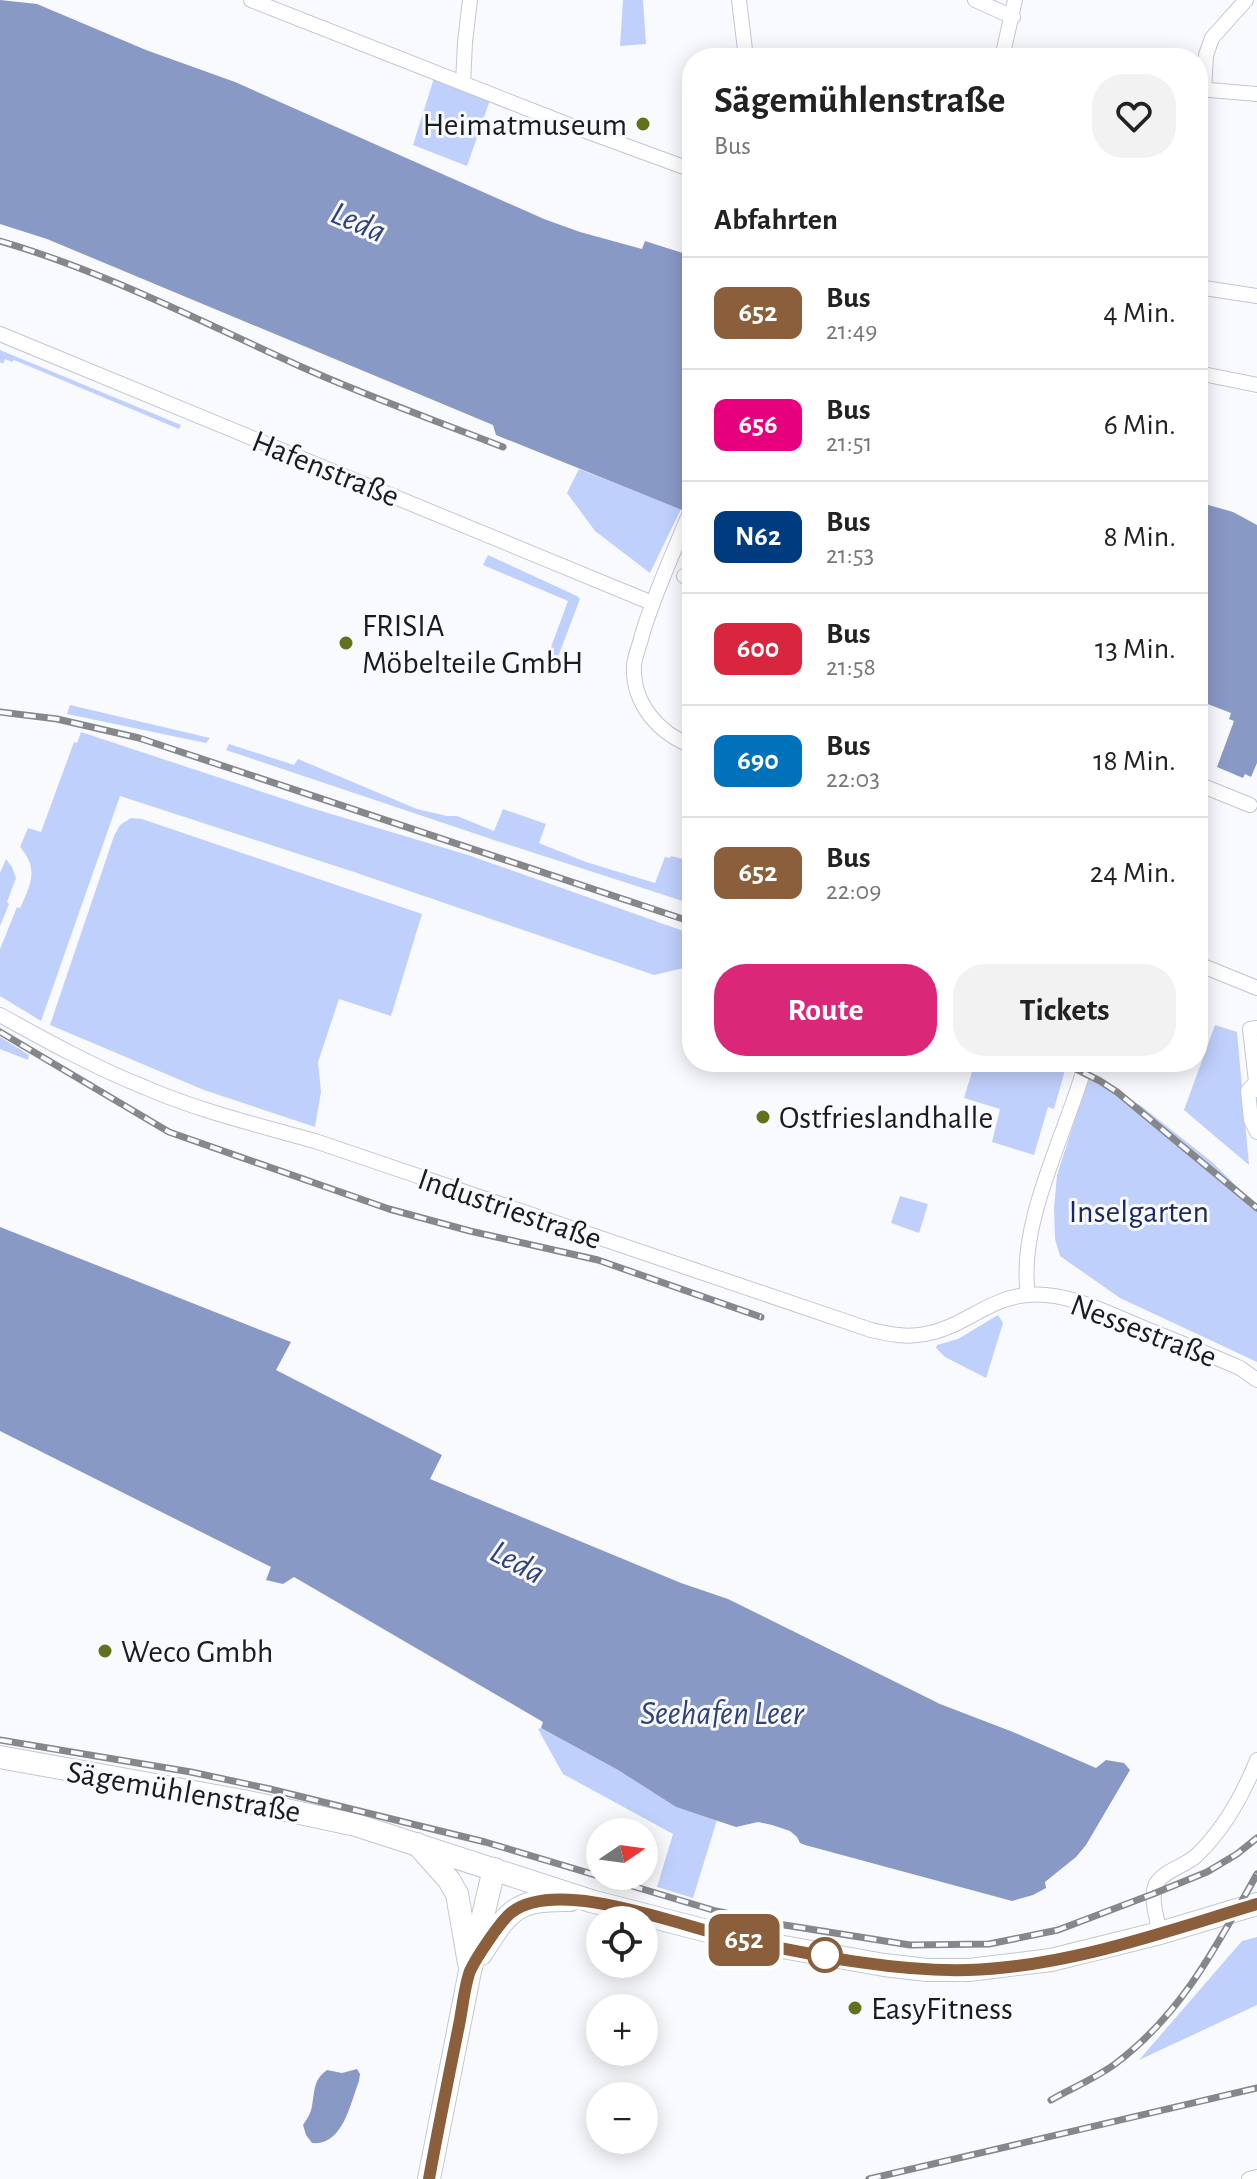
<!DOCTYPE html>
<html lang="de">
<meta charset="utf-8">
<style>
body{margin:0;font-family:"Alegreya Sans",sans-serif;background:#f2f2f2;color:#222;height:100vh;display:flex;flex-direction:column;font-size:30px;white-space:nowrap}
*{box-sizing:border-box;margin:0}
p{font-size:26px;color:#767676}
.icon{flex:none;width:44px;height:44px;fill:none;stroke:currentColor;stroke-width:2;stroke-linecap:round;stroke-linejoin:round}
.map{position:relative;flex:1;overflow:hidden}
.side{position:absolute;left:682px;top:48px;width:526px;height:1024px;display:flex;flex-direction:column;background:#fff;border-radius:32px;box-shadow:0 4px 20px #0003}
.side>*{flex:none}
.badge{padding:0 16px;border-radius:12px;font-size:28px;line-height:52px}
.needle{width:52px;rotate:77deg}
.fabs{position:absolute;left:586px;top:1818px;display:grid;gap:16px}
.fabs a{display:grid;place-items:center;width:72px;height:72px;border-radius:50%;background:#fff;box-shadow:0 4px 20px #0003;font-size:40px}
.map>.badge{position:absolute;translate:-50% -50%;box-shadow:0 0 0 4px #fff}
h2{padding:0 32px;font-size:30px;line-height:72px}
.round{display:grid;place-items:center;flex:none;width:84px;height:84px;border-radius:32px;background:#f2f2f2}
.summary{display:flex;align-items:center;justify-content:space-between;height:136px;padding:0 32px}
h1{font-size:38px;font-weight:700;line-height:60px}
.primary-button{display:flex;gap:16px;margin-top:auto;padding:16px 32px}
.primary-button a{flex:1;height:92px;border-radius:32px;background:#db2777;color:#fff;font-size:32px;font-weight:700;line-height:92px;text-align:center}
.primary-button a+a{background:#f2f2f2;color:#222}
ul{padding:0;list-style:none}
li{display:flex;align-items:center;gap:24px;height:112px;padding:0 32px;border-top:2px solid #e0e0e0}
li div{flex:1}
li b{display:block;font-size:30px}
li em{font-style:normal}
li .badge{min-width:88px;font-weight:700;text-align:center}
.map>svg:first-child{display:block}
.green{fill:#c0d0fc}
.water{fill:#8999c6}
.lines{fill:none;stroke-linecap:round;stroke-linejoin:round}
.street-casing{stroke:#c2c7d4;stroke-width:16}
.secondary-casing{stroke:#c2c7d4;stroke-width:24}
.street{stroke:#fff;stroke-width:14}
.secondary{stroke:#fff;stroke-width:22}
.rail-casing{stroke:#85878a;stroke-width:7}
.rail{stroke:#f9fafd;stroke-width:4;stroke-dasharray:12;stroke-linecap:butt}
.line-casing{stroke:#fff;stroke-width:18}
.line{stroke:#8b5e3c;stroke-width:12}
.poi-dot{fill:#62711d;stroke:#f9fafd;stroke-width:3}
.stop-dot{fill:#fff;stroke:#8b5e3c;stroke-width:4}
.labels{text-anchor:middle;stroke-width:6;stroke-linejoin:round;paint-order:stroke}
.poi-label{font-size:32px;fill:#191b1f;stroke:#f9fafd;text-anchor:start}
.street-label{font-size:32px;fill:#191b1f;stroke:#f9fafd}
.park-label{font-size:32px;fill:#1b285f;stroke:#f9fafd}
.water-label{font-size:34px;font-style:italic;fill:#31427a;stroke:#f9fafd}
</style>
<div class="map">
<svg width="1257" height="2179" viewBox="0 0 1257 2179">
<rect width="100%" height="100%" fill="#f9fafd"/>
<!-- green -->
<g class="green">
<path d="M623 0H643L646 44 620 46Z"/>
<path d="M434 78 490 100 467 166 413 145Z"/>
<path d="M0 350 181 425 179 429 14 360 12 362 5 359 3 364 0 362Z"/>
<path d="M579 469 681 509 650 573 595 531 567 493Z"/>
<path d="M488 555 577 596 580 599 553 670 544 666 568 601 483 565Z"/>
<path d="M70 705 210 738 206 743 67 714Z"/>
<path d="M81 732 308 807 468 855 692 934V966L654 975 354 872 120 796 41 1021 0 996V949L17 907 20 908C31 884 39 869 20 847L28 828 41 832 74 742 77 743Z"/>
<path d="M229 744 294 765 298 759 417 809 447 816H457L494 831 503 809 546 824 539 843 586 862 655 883 665 857 670 858 671 856 692 861V904L497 841 226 750Z"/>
<path d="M131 818 142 819 422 914 391 1016 339 999 318 1062 321 1092 315 1127 204 1090 50 1025 114 836 120 825Z"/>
<path d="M6 859 12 867 16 878 7 902 9 904 0 926V873Z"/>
<path d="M1215 1025 1237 1032 1249 1165 1184 1110Z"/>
<path d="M0 1037 29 1055 28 1060 0 1049Z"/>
<path d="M975 1062H1048L1065 1070 1054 1109 1048 1107 1034 1155 992 1142 1000 1109 964 1098Z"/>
<path d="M1088 1079 1140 1105 1212 1162 1257 1206V1362L1120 1298 1060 1256 1055 1239 1054 1208 1057 1175Z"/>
<path d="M900 1196 928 1204 919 1233 891 1223Z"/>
<path d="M998 1315 1003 1323 986 1378 945 1357 936 1348 937 1345 958 1339Z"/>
<path d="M541 1728 618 1770 676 1807 717 1820 693 1898 657 1887 673 1834 563 1774 538 1729Z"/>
<path d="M1257 1937V2005L1139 2060 1242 1941Z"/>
</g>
<!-- water -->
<g class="water">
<path d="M0 0 37 4 146 50 235 82 544 219 580 232 642 249 645 241 692 256V514L496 435 493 425 47 239 0 224Z"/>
<path d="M1198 502 1233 512 1257 525V763L1251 777 1245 774 1243 778 1217 767 1234 721 1229 719 1231 713 1205 703 1203 705 1198 703Z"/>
<path d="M0 1227 291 1342 276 1370 442 1455 430 1479 681 1583 728 1599 940 1704 1013 1732 1096 1768 1106 1760 1124 1763 1130 1770 1086 1845 1076 1857 1045 1882 1046 1888 1033 1895 1012 1901 805 1845 800 1843 797 1837 790 1831 772 1825 758 1822 736 1827 676 1807 618 1770 541 1728 543 1722 294 1577 283 1584 266 1580 271 1567 0 1431Z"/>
<path d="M357 2069 360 2074 359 2081C350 2104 343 2146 312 2143L306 2135 303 2125C307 2119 311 2113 312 2106 315 2091 313 2080 327 2070L342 2073Z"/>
</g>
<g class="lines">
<!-- street casing -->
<g class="street-casing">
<g id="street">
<path d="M251 0 564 123 692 170"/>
<path d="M739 0 746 58"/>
<path d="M975 0 1013 17"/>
<path d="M1002 58 1015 0"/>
<path d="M463 83 465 42 470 0"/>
<path d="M1198 89 1257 94"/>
<path d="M1204 90 1206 55 1212 38 1246 0"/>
<path d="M1198 287 1257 296"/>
<path d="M0 334 652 603"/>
<path d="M1198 373 1257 385"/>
<path d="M692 507C675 550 655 591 642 635 640 645 635 655 634 665 632 703 658 733 692 746"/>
<path d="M684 576 692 580"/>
<path d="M1198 784 1250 805"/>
<path d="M1198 964 1257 988"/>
<path d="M0 1015C47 1041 94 1067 144 1087 199 1111 258 1125 315 1141L871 1330C889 1334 906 1338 925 1334 962 1328 989 1298 1027 1295 1067 1291 1107 1313 1144 1328 1176 1341 1208 1354 1240 1368L1257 1380"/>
<path d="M1257 1028 1250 1029 1257 1090"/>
<path d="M1256 1082 1248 1091 1251 1120 1257 1132"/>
<path d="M1028 1295C1017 1222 1067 1133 1086 1062"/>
<path d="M1160 1933C1157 1919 1150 1898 1156 1884 1164 1870 1186 1866 1197 1855 1225 1828 1243 1795 1257 1760"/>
<path d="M1249 2179 1257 2177"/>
</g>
</g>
<!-- secondary casing -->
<g class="secondary-casing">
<g id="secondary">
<path d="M0 1757 243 1801 356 1825 591 1901 738 1939 884 1965 927 1970H969L1051 1960 1160 1933 1257 1904"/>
<path d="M417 1844 449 1880 457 1894 469 1963"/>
<path d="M481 1954C509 1910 515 1899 570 1900"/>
<path d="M429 2179 470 1971 494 1869"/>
</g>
</g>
<!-- street -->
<use href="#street" class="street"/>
<!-- secondary -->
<use href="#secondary" class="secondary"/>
<!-- rail casing -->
<g class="rail-casing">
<g id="rail">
<path d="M0 241C106 272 204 323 304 368 369 397 437 421 503 447"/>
<path d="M0 712 57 719 139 738 692 922"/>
<path d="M0 1032 169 1132 389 1209 470 1231 598 1260 761 1317"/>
<path d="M1062 1062 1100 1081 1117 1092 1257 1208"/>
<path d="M0 1740 191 1772 270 1789 485 1842 716 1911 778 1924 910 1945 989 1944 1058 1930 1153 1894 1207 1872 1237 1854 1257 1838"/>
<path d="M1051 2100C1072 2088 1096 2078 1115 2064 1182 2014 1217 1945 1257 1874"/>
<path d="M869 2179 1257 2088"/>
</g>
</g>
<!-- rail -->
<use href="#rail" class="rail"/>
</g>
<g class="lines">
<!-- line casing -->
<g class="line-casing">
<path id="line" d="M429 2179C438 2129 448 2080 458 2030 462 2013 464 1987 470 1971 476 1958 501 1920 512 1912 560 1876 686 1928 741 1940 815 1955 893 1972 968 1970 1067 1967 1164 1932 1257 1904"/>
</g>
<!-- line -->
<use href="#line" class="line"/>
</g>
<!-- markers -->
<g class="poi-dot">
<circle cx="643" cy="124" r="8"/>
<circle cx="346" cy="643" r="8"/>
<circle cx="763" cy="1117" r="8"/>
<circle cx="105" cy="1651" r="8"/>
<circle cx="855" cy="2008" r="8"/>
</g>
<circle class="stop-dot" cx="825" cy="1955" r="16"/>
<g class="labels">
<!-- poi labels -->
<g class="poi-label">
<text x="627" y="135" text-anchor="end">Heimatmuseum</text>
<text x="362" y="636">FRISIA<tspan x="362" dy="37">Möbelteile GmbH</tspan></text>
<text x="779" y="1128">Ostfrieslandhalle</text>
<text x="121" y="1662">Weco Gmbh</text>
<text x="871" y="2019">EasyFitness</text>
</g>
<!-- street labels -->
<g class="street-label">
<text transform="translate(326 468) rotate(22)" y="11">Hafenstraße</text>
<text transform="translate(510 1208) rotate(19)" y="11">Industriestraße</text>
<text transform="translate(1144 1330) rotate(21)" y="11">Nessestraße</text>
<text transform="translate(184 1791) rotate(10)" y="11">Sägemühlenstraße</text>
</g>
<!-- park labels -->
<g class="park-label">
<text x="1139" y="1222">Inselgarten</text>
</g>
<!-- water labels -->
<g class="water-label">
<text transform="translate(359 221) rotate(23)" y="12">Leda</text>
<text transform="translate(518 1561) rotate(28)" y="12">Leda</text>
<text x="722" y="1724">Seehafen Leer</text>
</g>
</g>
</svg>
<div class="fabs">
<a><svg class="needle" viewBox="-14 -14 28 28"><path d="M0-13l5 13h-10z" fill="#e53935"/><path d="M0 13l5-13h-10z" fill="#767676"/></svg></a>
<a><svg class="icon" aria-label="locate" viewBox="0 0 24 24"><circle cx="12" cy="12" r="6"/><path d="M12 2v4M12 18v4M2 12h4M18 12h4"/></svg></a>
<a>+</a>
<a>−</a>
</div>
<b class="badge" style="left:744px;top:1940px;background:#8b5e3c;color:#fff">652</b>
<section class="side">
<div class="summary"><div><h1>Sägemühlenstraße</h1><p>Bus</p></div><a class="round"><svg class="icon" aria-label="heart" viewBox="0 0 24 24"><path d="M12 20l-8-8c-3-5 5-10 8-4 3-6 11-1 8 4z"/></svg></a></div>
<h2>Abfahrten</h2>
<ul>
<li><span class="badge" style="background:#8b5e3c;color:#fff">652</span><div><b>Bus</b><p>21:49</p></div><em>4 Min.</em></li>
<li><span class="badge" style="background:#e6007e;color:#fff">656</span><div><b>Bus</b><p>21:51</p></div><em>6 Min.</em></li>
<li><span class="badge" style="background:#003b80;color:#fff">N62</span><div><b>Bus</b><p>21:53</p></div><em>8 Min.</em></li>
<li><span class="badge" style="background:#d7263d;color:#fff">600</span><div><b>Bus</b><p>21:58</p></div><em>13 Min.</em></li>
<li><span class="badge" style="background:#0072bc;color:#fff">690</span><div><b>Bus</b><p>22:03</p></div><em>18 Min.</em></li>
<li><span class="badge" style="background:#8b5e3c;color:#fff">652</span><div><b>Bus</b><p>22:09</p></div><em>24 Min.</em></li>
</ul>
<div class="primary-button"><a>Route</a><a>Tickets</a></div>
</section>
</div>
